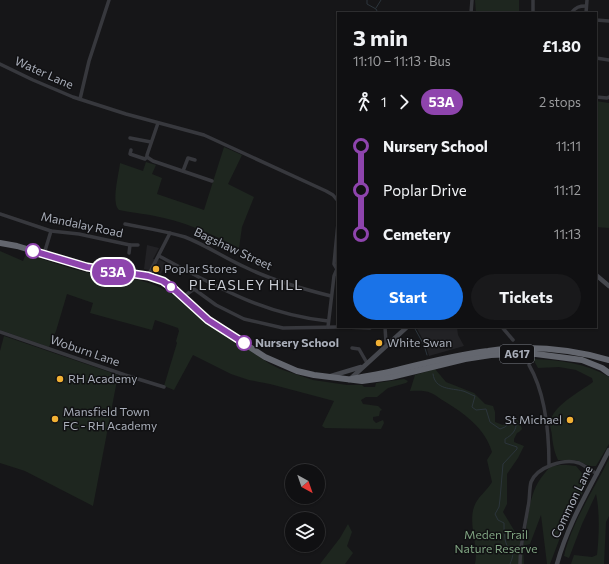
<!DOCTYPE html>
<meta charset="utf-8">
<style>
body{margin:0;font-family:Commissioner,sans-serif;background:#19191b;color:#f1f3f6;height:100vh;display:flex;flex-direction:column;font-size:15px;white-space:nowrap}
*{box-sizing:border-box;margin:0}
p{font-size:13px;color:#9c9d9f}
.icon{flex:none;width:22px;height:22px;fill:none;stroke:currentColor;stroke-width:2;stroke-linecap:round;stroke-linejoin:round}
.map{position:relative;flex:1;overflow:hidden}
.details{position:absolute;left:337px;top:12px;width:260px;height:316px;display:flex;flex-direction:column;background:#101012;border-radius:0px;box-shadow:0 1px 3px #0004,0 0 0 1px #303032}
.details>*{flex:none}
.badge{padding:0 8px;border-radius:13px;font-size:14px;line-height:26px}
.needle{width:26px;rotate:140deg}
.fabs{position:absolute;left:285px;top:464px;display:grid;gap:8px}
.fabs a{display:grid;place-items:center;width:40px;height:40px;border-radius:50%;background:#101012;box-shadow:0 1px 3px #0004,0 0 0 1px #303032;font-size:20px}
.map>.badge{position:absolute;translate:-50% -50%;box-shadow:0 0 0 2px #fff}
.legs{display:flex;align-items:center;gap:6px;height:44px;padding:0 16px;font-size:13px}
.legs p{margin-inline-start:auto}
.summary{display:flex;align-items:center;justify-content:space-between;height:68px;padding:0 16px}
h1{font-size:22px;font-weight:700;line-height:30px}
.action{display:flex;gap:8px;margin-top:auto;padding:8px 16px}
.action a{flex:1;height:46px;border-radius:24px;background:#1a73e8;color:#fff;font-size:16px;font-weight:700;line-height:46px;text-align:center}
.action a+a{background:#19191b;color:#f1f3f6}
ul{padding:0 16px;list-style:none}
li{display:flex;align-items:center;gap:14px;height:44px;font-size:15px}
li i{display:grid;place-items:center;width:6px;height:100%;margin:0 5px;background:currentColor}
li i::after{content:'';width:10px;height:10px;margin:-5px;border:3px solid;border-radius:50%;background:#101012}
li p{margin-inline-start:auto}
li:first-child i{background:linear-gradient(#0000 50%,currentColor 0)}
li:last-child i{background:linear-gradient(currentColor 50%,#0000 0)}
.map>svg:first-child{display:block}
.built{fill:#222225}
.green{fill:#1e261f}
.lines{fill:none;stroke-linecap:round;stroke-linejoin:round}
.stream{stroke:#2c353c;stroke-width:1}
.street{stroke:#37383d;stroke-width:3.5}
.secondary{stroke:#45474d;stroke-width:4.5}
.highway{stroke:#63666e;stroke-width:6}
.line-1-casing{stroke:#fff;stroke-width:9}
.line-1{stroke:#8e44ad;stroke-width:6}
.stop-1-dot{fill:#fff;stroke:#8e44ad;stroke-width:2}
.poi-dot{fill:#f2b134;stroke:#111113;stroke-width:1.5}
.labels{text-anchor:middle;stroke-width:3;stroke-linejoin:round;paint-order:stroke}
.shield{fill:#111113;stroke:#7b7e86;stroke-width:1}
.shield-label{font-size:11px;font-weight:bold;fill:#a8adb8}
.street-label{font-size:12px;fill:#a8adb8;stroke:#111113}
.poi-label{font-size:12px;fill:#a8adb8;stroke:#111113;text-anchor:start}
.stop-label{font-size:12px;font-weight:bold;fill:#a8adb8;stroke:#111113;text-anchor:start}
.park-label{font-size:12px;fill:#7fa381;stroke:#111113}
.quarter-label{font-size:14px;letter-spacing:1px;fill:#c9ccd4;stroke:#111113}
</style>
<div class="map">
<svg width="609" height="564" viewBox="0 0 609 564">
<rect width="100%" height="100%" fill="#161618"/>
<!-- built -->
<g class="built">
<path d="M147 245 159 248 153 259 160 260 166 263 161 274 154 271 144 269Z"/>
<path d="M416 327H457L458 335 464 346 429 356 426 345Z"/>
</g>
<!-- green -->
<g class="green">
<path d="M475 0H519V13H476Z"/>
<path d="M596 101 609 103V228L596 227Z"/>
<path d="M224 147 242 155 228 184 254 197 242 227 239 248C215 236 191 224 164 218 149 214 133 213 119 210 111 202 119 174 120 163L143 171 146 162 156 165 152 174 162 178 157 194 204 210Z"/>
<path d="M0 251 23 261 26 254 73 269 102 276 139 280 152 284 170 292 188 308 210 325 229 337 270 364 280 369 313 380 347 385H362L364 387H375L376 383 404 379 408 381 406 383 388 388 377 397H366L361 400 363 404 378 406 382 410 380 411 379 416 373 417V420L376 423 383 420 384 423 381 429 325 428 322 426 334 401 270 384 249 380 231 374 193 355 174 390 164 386 177 343 176 341 179 331 178 328 155 320 152 330 90 313 93 303 67 294 56 331 49 347 0 330Z"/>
<path d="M4 336 118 375 93 506 25 471 0 463V351Z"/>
<path d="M533 359C560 360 586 363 609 377V444L596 466H589L576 460H558C554 451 553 445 552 436 552 432 550 428 550 424 551 406 580 392 593 382L592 378 576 370 559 367 538 368Z"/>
<path d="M435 369 446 382 474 393 485 404 493 406 495 412V422L503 425 510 420 516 418 520 423 522 429 519 432 517 433 514 439V442L524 446 518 458 507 474V504L503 512 523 545C529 521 527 494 544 474 546 472 548 468 551 467 558 464 568 465 576 466L582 473 585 486 582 494 566 522 550 564H547L541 515 530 544 523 546 524 564H475C479 546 468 525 474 507 477 497 487 491 492 482L487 460 492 452C485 428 465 414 444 401 440 399 436 395 431 393 424 390 417 391 410 391L415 375Z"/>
<path d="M609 459V516L606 522 604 564H571L574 555 592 557 597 555C599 537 600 512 596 494L582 524 569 558 564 556C571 524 594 489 609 459Z"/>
<path d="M348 524 352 532 347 546 353 553 345 564H320L340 538Z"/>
</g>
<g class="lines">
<!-- stream -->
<g class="stream">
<path d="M367 0V4L376 9 378 13"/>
<path d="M376 8 381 0"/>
<path d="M414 327 424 345 427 355"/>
<path d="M433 374C435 390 451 388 463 391 467 392 471 395 475 396L472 407 476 410 486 409 490 422 500 429 505 427 513 420 516 422C517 430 512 435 505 439V443L517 447V449L503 464 500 499 499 507 495 514 498 520 504 523C504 529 504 538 506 543 509 553 517 548 510 564"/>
</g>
<!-- street -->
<g class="street">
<path d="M471 13 472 0"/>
<path d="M533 13V0"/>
<path d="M571 13C576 7 579 6 586 6"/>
<path d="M586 13 587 0"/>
<path d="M596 20 609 21"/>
<path d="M596 58 609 60"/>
<path d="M0 64 33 80 73 97 126 114 204 135 326 191 333 195 338 201"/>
<path d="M596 97 607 98 609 97"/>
<path d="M80 99 89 61 109 0"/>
<path d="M130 138 151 142"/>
<path d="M131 150 130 154 145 159 147 157 153 161 212 181"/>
<path d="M147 157V155L158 123"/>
<path d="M183 171 188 158 195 160"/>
<path d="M0 214 51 231 79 234 130 245H138"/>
<path d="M125 224C145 228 165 231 185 237 206 245 226 259 247 268 274 281 303 289 331 296"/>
<path d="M129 253 130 245"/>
<path d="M44 254 51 231"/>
<path d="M159 256C216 286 262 314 328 321"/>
<path d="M337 269 334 264 338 223"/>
<path d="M148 276 170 233"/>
<path d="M183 297 194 289 216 305 244 319 283 328 338 327"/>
<path d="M328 327 334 276 337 269"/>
<path d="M345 327 370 328"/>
<path d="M385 327 386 343 387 344"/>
<path d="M502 327 513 340"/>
<path d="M0 332 125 375 164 387"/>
<path d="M352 348 359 349 367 363"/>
<path d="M529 365C546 394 549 433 549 465"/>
<path d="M520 564C520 544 525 526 528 507 530 499 529 490 531 482 537 467 564 458 579 463 585 466 591 470 597 474"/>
</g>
<!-- secondary -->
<g class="secondary">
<path d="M596 275 609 286"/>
<path d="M331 376 361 367"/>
<path d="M349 380 407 327"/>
<path d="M557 564C568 523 590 488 609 450"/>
</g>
<!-- highway -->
<g class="highway">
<path d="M0 243 17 246 87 267 148 276 163 281 174 289 208 320 265 357 297 371 314 375 362 381 391 377 465 359 491 355 516 354H536L582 360 602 368 609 373"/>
<path d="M352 379C364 376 377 375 389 372 421 364 454 355 488 351 527 345 570 349 609 360"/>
</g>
</g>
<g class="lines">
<!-- line-1 casing -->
<g class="line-1-casing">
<path id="line-1" d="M33 251 87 267 148 276 163 281 174 289 208 320 244 343"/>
</g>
<!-- line-1 -->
<use href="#line-1" class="line-1"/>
</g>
<!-- markers -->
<g class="stop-1-dot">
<circle cx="33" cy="251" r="7"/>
<circle cx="171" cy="287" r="5"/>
<circle cx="244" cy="343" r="7"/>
</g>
<g class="poi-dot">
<circle cx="156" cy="269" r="4"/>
<circle cx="379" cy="343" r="4"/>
<circle cx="60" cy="379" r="4"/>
<circle cx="55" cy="419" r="4"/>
<circle cx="570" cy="420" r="4"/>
</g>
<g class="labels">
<!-- shield labels -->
<rect class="shield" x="500" y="345" width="34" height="18" rx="3"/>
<g class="shield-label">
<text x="517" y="358">A617</text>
</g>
<!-- street labels -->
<g class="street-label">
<text transform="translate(44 73) rotate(24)" y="4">Water Lane</text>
<text transform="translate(82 225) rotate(12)" y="4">Mandalay Road</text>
<text transform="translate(233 249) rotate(25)" y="4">Bagshaw Street</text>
<text transform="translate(85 351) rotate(19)" y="4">Woburn Lane</text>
<text transform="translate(572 502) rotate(-64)" y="4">Common Lane</text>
</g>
<!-- poi labels -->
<g class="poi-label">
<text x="164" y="273">Poplar Stores</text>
<text x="387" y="347">White Swan</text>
<text x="68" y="383">RH Academy</text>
<text x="63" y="416">Mansfield Town<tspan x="63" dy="14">FC - RH Academy</tspan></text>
<text x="562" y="424" text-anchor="end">St Michael</text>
</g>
<!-- stop labels -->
<g class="stop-label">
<text x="255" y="347">Nursery School</text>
</g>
<!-- park labels -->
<g class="park-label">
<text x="496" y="539">Meden Trail<tspan x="496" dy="14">Nature Reserve</tspan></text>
</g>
<!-- quarter labels -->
<g class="quarter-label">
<text x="246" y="290">PLEASLEY HILL</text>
</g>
</g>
</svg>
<div class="fabs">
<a><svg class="needle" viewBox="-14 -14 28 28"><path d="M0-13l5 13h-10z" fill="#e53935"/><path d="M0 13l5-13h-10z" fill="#9c9d9f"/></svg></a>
<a><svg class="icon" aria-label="layers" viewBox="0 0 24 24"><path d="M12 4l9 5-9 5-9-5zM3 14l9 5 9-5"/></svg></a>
</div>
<b class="badge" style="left:113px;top:272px;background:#8e44ad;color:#fff">53A</b>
<section class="details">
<div class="summary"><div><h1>3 min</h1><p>11:10 – 11:13 · Bus</p></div><b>£1.80</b></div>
<div class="legs"><svg class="icon" aria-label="walk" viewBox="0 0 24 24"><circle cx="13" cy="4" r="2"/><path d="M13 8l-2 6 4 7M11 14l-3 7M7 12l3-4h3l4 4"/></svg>1<svg class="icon" aria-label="forward" viewBox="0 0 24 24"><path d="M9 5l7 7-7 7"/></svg><b class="badge" style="background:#8e44ad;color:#fff">53A</b><p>2 stops</p></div>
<ul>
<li><i style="color:#8e44ad"></i><b>Nursery School</b><p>11:11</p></li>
<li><i style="color:#8e44ad"></i><span>Poplar Drive</span><p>11:12</p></li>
<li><i style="color:#8e44ad"></i><b>Cemetery</b><p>11:13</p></li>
</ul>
<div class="action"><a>Start</a><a>Tickets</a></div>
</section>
</div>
